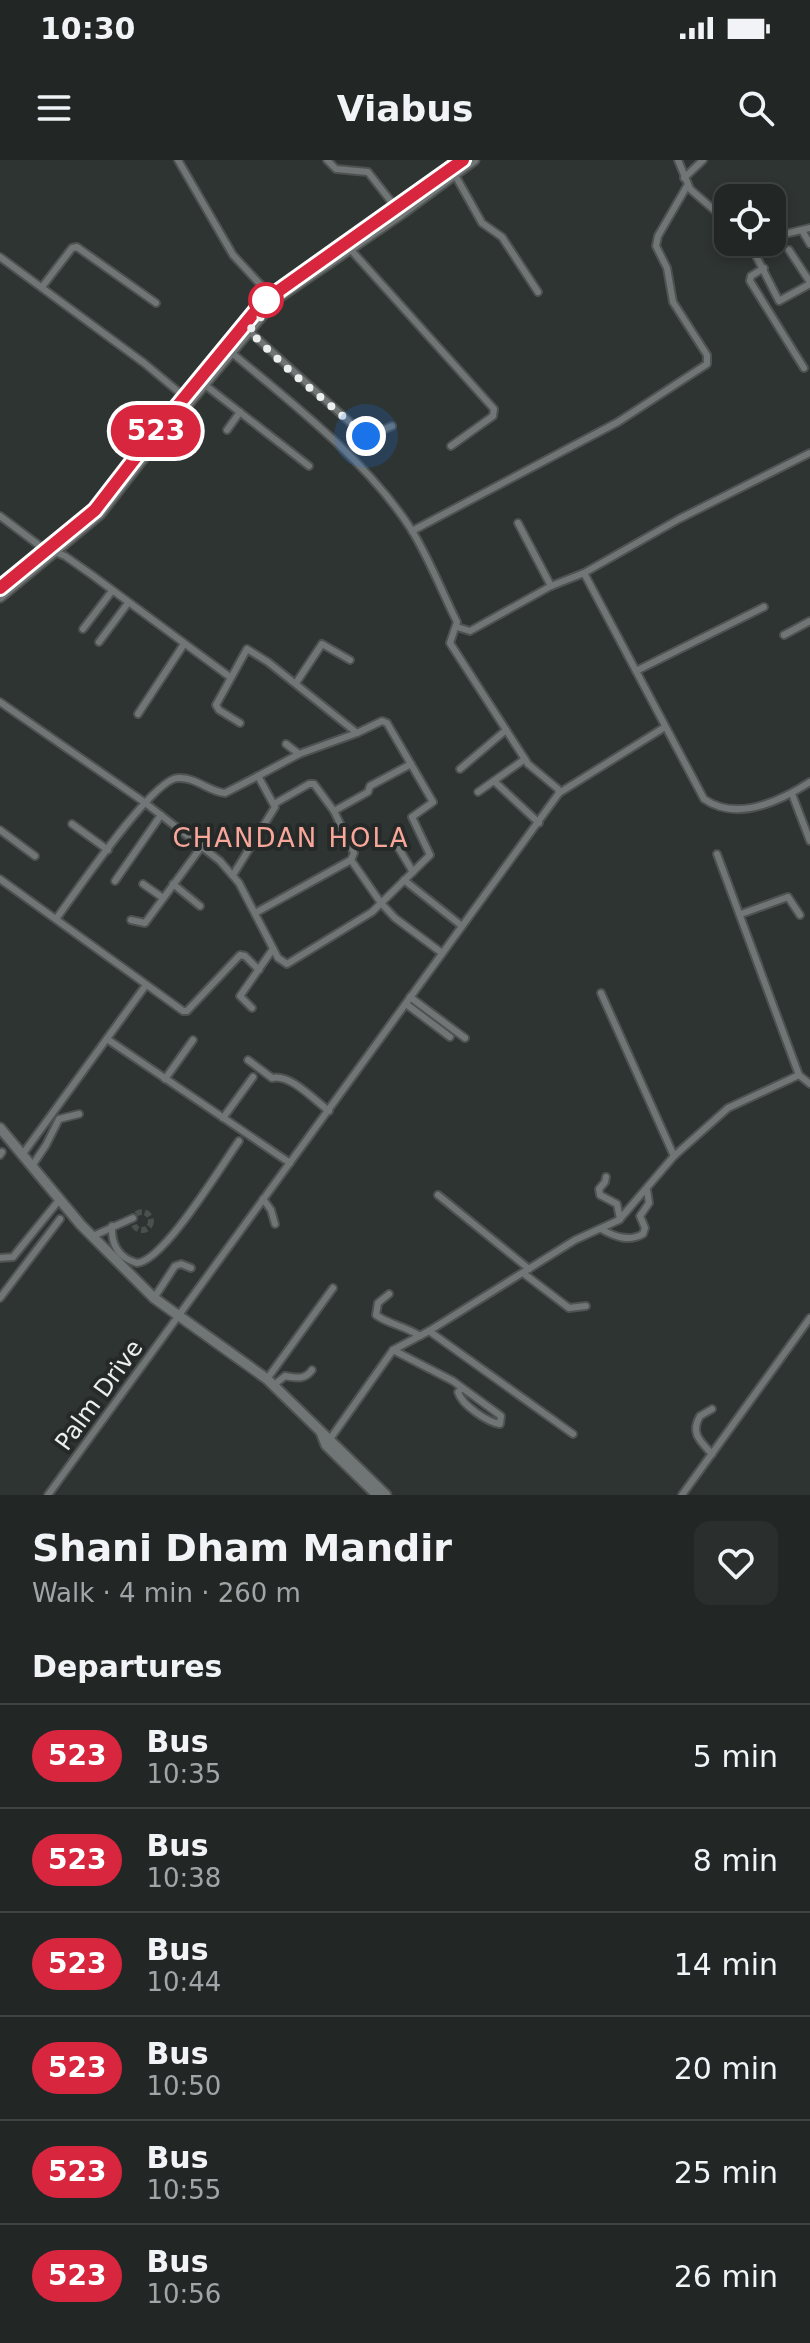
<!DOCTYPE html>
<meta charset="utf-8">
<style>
body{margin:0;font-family:"DejaVu Sans",sans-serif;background:#2a2f2e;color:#f1f3f6;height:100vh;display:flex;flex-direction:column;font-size:30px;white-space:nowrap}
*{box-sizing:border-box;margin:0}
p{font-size:26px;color:#a2a5a7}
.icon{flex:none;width:44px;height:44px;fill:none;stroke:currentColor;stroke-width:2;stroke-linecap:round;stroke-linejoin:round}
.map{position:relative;height:1335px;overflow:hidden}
.sheet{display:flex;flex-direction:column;background:#222726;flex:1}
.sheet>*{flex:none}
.badge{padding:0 16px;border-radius:26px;font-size:28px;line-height:52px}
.tools{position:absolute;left:714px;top:24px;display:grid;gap:16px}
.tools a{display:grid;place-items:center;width:72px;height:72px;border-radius:16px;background:#222726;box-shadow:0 4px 12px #0003,0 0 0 2px #3f4443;font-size:40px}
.you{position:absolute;width:40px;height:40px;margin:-20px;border:6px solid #fff;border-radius:50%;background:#1a73e8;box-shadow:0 0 0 12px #1a73e833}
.map>.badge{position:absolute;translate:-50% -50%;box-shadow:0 0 0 4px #fff}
h2{padding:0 32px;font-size:30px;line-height:72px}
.round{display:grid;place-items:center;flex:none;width:84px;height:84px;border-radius:16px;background:#2a2f2e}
.summary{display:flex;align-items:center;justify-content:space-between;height:136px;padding:0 32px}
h1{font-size:38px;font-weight:600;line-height:60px}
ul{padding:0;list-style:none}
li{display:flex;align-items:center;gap:24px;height:104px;padding:0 32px;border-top:2px solid #3f4443}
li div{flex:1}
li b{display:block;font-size:30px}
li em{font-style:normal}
li .badge{min-width:88px;font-weight:700;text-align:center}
.status{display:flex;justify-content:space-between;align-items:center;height:56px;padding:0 40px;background:#222726;direction:ltr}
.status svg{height:22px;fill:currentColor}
header{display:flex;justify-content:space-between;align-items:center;height:104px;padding:0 32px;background:#222726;font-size:36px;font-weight:600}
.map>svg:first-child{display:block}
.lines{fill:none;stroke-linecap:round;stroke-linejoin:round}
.street-tunnel{stroke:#4a504e;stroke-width:6;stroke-dasharray:6 3;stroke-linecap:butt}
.street-casing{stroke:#4e5251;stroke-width:10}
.secondary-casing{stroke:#4e5251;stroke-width:13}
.street{stroke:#707675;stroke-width:6}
.secondary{stroke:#707675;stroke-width:9}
.line-casing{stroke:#fff;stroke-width:18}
.line{stroke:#d7263d;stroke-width:12}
.walk{stroke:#ebefee;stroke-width:8;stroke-dasharray:0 14.4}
.stop-dot{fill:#fff;stroke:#d7263d;stroke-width:4}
.labels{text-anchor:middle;stroke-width:8;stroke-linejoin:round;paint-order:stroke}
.street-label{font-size:24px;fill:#ebefee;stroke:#252a29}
.neighbourhood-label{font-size:26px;letter-spacing:2px;fill:#f9a79a;stroke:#252a29}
</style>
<div class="status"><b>10:30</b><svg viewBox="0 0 49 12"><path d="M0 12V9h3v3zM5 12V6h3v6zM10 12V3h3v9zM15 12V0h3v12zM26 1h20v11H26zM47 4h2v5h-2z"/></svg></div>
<header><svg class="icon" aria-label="menu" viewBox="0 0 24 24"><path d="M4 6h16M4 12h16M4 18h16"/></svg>Viabus<svg class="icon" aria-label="search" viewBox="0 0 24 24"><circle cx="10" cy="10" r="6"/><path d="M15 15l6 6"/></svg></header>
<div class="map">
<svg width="810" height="1335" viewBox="0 0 810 1335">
<rect width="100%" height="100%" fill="#2e3432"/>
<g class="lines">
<!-- street-tunnel -->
<circle class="street-tunnel" cx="142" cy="1061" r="9"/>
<!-- street casing -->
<g class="street-casing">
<g id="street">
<path d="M178 0 233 95 273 138"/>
<path d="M327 0 336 9 368 12 397 49"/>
<path d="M678 0 690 29 728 62"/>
<path d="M455 15 482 63 502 77 538 132"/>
<path d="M684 18 703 0"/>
<path d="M803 72 810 84"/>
<path d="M772 77 810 68"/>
<path d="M749 82 779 141 810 124"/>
<path d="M351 90 494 249 493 256 451 286"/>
<path d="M789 90 810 122"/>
<path d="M0 97 144 203 186 238"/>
<path d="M764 108 751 116 750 121 804 208"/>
<path d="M42 127 72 88 77 87 156 143"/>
<path d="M249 171 363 274 371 275 392 266"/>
<path d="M205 225 309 306"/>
<path d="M227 270 240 252"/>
<path d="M0 356 40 386 65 396 92 415 230 517"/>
<path d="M518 363 551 426"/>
<path d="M412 371 618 262 707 204V195L673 142 667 108 656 86 658 76 687 26"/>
<path d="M584 413 679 359 810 293"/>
<path d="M457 467 470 471 551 426 584 413 704 639C737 662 779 642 810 622"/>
<path d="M83 469 112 431"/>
<path d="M784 475 810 461"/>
<path d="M99 482 128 443"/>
<path d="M636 511 764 447"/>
<path d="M296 523 322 484 350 500"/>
<path d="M0 542 144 642 220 701 239 723 278 798 287 804 372 752 430 695 412 657 433 642 387 563 382 561 357 573"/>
<path d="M138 554 184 484"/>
<path d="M286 584 299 594"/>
<path d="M460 609 506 570"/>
<path d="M494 621 539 663"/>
<path d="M478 632 525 599"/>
<path d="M559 633 665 567"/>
<path d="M792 634 810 681"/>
<path d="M334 651 368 632 370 626 411 604"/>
<path d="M72 664 108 690"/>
<path d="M0 670 35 696"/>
<path d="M395 682 413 712"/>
<path d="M351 700 381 743 395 758 442 793"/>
<path d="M233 715 275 647 258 616 299 594 357 573 268 502 247 489 216 545 219 550 240 563"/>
<path d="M0 719 183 851H187L240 795 245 796 259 810"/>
<path d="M404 720 462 766"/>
<path d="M115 721 161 655"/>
<path d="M143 724 163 738"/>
<path d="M173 724 200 746"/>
<path d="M255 753 351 700 354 693 334 651 314 624H309L274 644"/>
<path d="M741 754 788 737 800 755"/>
<path d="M56 759C74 735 153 618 178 618 196 617 209 632 225 633L258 616"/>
<path d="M131 760 145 763 202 686"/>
<path d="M601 833 674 996"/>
<path d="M410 837 465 878"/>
<path d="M406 844 450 877"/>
<path d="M252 848 240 836 273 789"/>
<path d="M107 879 290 1003"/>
<path d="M248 900 272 918C291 914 314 940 329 951"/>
<path d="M799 915 810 924"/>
<path d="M165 919 193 880"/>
<path d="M223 958 253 917"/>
<path d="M0 995 2 992"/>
<path d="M22 995 146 825"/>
<path d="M32 1006 46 985 59 959 79 954"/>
<path d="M606 1017 605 1022 599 1029 600 1035 617 1044 620 1059"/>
<path d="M438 1035 529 1109"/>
<path d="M263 1039 271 1050 275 1064"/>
<path d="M112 1066C111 1085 119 1098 137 1103 164 1101 221 1006 239 981"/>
<path d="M601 1069C615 1077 629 1082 643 1074L645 1068 640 1056 649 1043 647 1030"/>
<path d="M93 1076 133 1058"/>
<path d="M0 1098 13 1097 60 1039"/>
<path d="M523 1113 569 1148 586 1146"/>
<path d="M389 1134 378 1143 376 1155C388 1164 405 1166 420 1176"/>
<path d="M0 1138 60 1059"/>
<path d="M154 1138 175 1106 181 1104 191 1108"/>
<path d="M429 1171 573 1274"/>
<path d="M393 1190 453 1221 501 1256 500 1264C487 1262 462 1245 458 1232L462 1228"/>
<path d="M267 1219 333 1128"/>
<path d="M274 1225 285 1216C296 1218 305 1220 312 1210"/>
<path d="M330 1279 393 1190 429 1171 575 1080 619 1060 674 996 728 948 799 915 717 694"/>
<path d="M712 1294C700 1281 690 1273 700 1256L712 1249"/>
<path d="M48 1335 559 633 558 629 528 604 450 483 457 462C442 432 429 398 411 369 367 301 293 244 232 193"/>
<path d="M682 1335 810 1158"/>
</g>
</g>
<!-- secondary casing -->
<g class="secondary-casing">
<g id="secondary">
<path d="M0 428 95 350 146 284 263 142 463 0"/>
<path d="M0 437 100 354 151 288 275 140 401 54 474 0"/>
<path d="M0 968 81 1065 154 1138 267 1219 386 1335"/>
<path d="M321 1272 326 1285 377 1335"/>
</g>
</g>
<!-- street -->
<use href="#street" class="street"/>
<!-- secondary -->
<use href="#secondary" class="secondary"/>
</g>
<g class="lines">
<!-- line casing -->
<g class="line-casing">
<path id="line" d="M0 428 95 350 146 284 263 142 463 0"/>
</g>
<!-- line -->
<use href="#line" class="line"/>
<!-- walk -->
<path class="walk" d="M266 140 263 142 271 135 275 140 249 171 290 211 366 276"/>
</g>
<!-- markers -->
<circle class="stop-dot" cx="266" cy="140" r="16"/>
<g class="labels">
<!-- street labels -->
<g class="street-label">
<text transform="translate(99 1235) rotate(-54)" y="8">Palm Drive</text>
</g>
<!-- neighbourhood labels -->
<g class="neighbourhood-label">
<text x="291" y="687">CHANDAN HOLA</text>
</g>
</g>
</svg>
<div class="tools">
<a><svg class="icon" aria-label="locate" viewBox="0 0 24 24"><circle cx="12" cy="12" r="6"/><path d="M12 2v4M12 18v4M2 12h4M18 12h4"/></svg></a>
</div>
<div class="you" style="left:366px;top:276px"></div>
<b class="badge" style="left:156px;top:271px;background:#d7263d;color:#fff">523</b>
</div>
<section class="sheet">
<div class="summary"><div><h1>Shani Dham Mandir</h1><p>Walk · 4 min · 260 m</p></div><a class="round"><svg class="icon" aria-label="heart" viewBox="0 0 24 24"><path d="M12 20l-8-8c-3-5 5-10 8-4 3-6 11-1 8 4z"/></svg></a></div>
<h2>Departures</h2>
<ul>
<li><span class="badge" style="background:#d7263d;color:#fff">523</span><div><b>Bus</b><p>10:35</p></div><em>5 min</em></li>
<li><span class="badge" style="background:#d7263d;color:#fff">523</span><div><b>Bus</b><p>10:38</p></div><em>8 min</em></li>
<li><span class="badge" style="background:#d7263d;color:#fff">523</span><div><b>Bus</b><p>10:44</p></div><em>14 min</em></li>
<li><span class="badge" style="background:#d7263d;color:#fff">523</span><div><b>Bus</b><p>10:50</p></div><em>20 min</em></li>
<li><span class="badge" style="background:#d7263d;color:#fff">523</span><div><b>Bus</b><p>10:55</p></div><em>25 min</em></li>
<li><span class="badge" style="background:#d7263d;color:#fff">523</span><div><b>Bus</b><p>10:56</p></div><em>26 min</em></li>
</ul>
</section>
